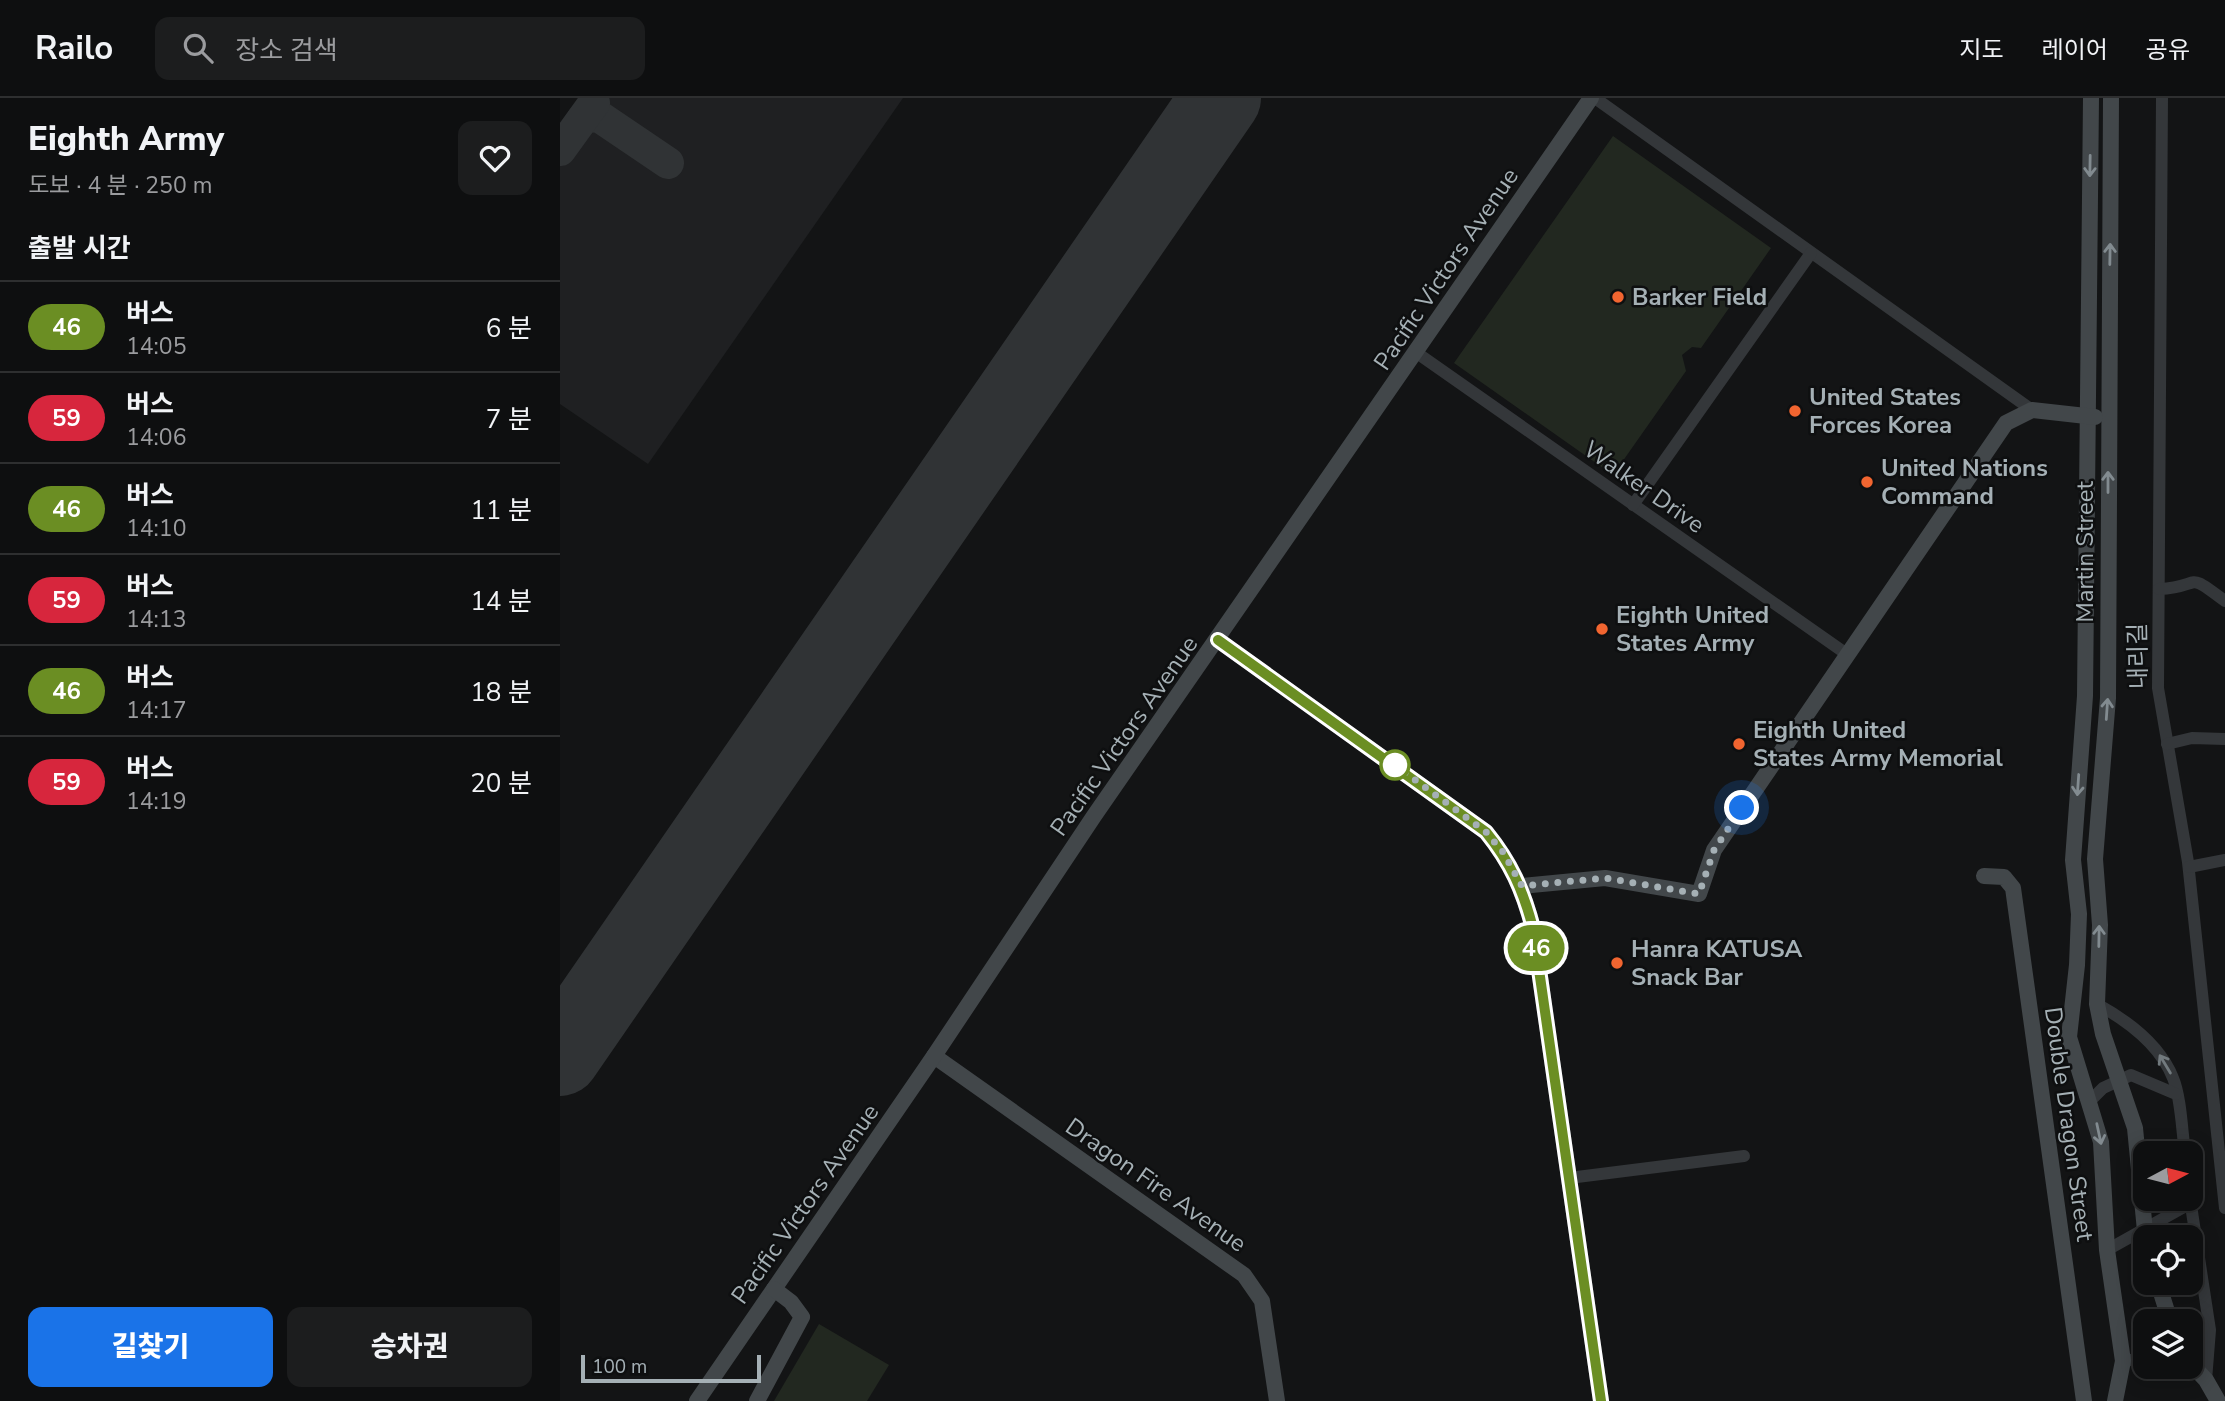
<!DOCTYPE html>
<html lang="ko">
<meta charset="utf-8">
<style>
body{margin:0;font-family:"Nunito Sans","Noto Sans KR",sans-serif;background:#1c1d1e;color:#f1f3f6;height:100vh;display:flex;flex-direction:column;font-size:26px;white-space:nowrap}
*{box-sizing:border-box;margin:0}
p{font-size:23px;color:#9b9c9f}
.icon{flex:none;width:38px;height:38px;fill:none;stroke:currentColor;stroke-width:2;stroke-linecap:round;stroke-linejoin:round}
.map{position:relative;flex:1;overflow:hidden}
.drawer{display:flex;flex-direction:column;background:#0e0f10;width:560px}
.drawer>*{flex:none}
.badge{padding:0 14px;border-radius:23px;font-size:24px;line-height:46px}
.needle{width:46px;rotate:83deg}
.tools{position:absolute;left:1573px;top:1043px;display:grid;gap:14px}
.tools a{display:grid;place-items:center;width:70px;height:70px;border-radius:14px;background:#0e0f10;box-shadow:0 4px 18px #0003,0 0 0 2px #2e2f30;font-size:35px}
.scale{position:absolute;left:21px;bottom:18px;width:180px;box-sizing:border-box;padding-left:7px;border:4px solid #a5b0b5;border-top:0;font-size:19px;line-height:24px;white-space:nowrap;color:#a5b0b5;-webkit-text-stroke:5px #0e0f10;paint-order:stroke}
.you{position:absolute;width:35px;height:35px;margin:-18px;border:5px solid #fff;border-radius:50%;background:#1a73e8;box-shadow:0 0 0 10px #1a73e833}
.map>.badge{position:absolute;translate:-50% -50%;box-shadow:0 0 0 4px #fff}
h2{padding:0 28px;font-size:26px;line-height:63px}
.round{display:grid;place-items:center;flex:none;width:74px;height:74px;border-radius:14px;background:#1c1d1e}
.head{display:flex;align-items:center;justify-content:space-between;height:119px;padding:0 28px}
h1{font-size:33px;font-weight:800;line-height:52px}
.primary-button{display:flex;gap:14px;margin-top:auto;padding:14px 28px}
.primary-button a{flex:1;height:80px;border-radius:14px;background:#1a73e8;color:#fff;font-size:28px;font-weight:800;line-height:80px;text-align:center}
.primary-button a+a{background:#1c1d1e;color:#f1f3f6}
ul{padding:0;list-style:none}
li{display:flex;align-items:center;gap:21px;height:91px;padding:0 28px;border-top:2px solid #2e2f30}
li div{flex:1}
li b{display:block;font-size:26px}
li em{font-style:normal}
li .badge{min-width:77px;font-weight:700;text-align:center}
header{display:flex;align-items:center;gap:42px;box-sizing:border-box;height:98px;padding:0 35px;background:#0e0f10;border-bottom:2px solid #2e2f30}
header strong{font-size:33px}
nav{display:flex;gap:38px;margin-inline-start:auto;font-size:24px}
.search{width:490px;height:63px;background:#1c1d1e;display:flex;align-items:center;gap:18px;box-sizing:border-box;padding:0 24px;border-radius:14px;color:#9b9c9f;font-size:26px}
main{display:flex;flex:1;min-height:0}
.map>svg:first-child{display:block}
.built{fill:#1f2022}
.green{fill:#222820}
.lines{fill:none;stroke-linecap:round;stroke-linejoin:round}
.taxiway{stroke:#303335;stroke-width:32}
.runway{stroke:#303335;stroke-width:80}
.street{stroke:#34373a;stroke-width:12}
.secondary{stroke:#42474a;stroke-width:16}
.oneway{stroke:#828b90}
.oneway2{stroke:#727a7e}
.line-casing{stroke:#fff;stroke-width:16}
.line{stroke:#6b8e23;stroke-width:10}
.walk{stroke:#a5b0b5;stroke-width:7;stroke-dasharray:0 12.6}
.poi-dot{fill:#f16530;stroke:#0e0f10;stroke-width:2.5}
.stop-dot{fill:#fff;stroke:#6b8e23;stroke-width:3.5}
.labels{text-anchor:middle;stroke-width:5;stroke-linejoin:round;paint-order:stroke}
.street-label{font-size:24px;fill:#a5b0b5;stroke:#0e0f10}
.poi-label{font-size:24px;font-weight:bold;fill:#a5b0b5;stroke:#0e0f10;text-anchor:start}
</style>
<header>
<strong>Railo</strong>
<div class="search"><svg class="icon" aria-label="search" viewBox="0 0 24 24"><circle cx="10" cy="10" r="6"/><path d="M15 15l6 6"/></svg>장소 검색</div>
<nav><a>지도</a><a>레이어</a><a>공유</a></nav>
</header>
<main>
<section class="drawer">
<div class="head"><div><h1>Eighth Army</h1><p>도보 · 4 분 · 250 m</p></div><a class="round"><svg class="icon" aria-label="heart" viewBox="0 0 24 24"><path d="M12 20l-8-8c-3-5 5-10 8-4 3-6 11-1 8 4z"/></svg></a></div>
<h2>출발 시간</h2>
<ul>
<li><span class="badge" style="background:#6b8e23;color:#fff">46</span><div><b>버스</b><p>14:05</p></div><em>6 분</em></li>
<li><span class="badge" style="background:#d7263d;color:#fff">59</span><div><b>버스</b><p>14:06</p></div><em>7 분</em></li>
<li><span class="badge" style="background:#6b8e23;color:#fff">46</span><div><b>버스</b><p>14:10</p></div><em>11 분</em></li>
<li><span class="badge" style="background:#d7263d;color:#fff">59</span><div><b>버스</b><p>14:13</p></div><em>14 분</em></li>
<li><span class="badge" style="background:#6b8e23;color:#fff">46</span><div><b>버스</b><p>14:17</p></div><em>18 분</em></li>
<li><span class="badge" style="background:#d7263d;color:#fff">59</span><div><b>버스</b><p>14:19</p></div><em>20 분</em></li>
</ul>
<div class="primary-button"><a>길찾기</a><a>승차권</a></div>
</section>
<div class="map">
<svg width="1665" height="1303" viewBox="0 0 1665 1303">
<rect width="100%" height="100%" fill="#131415"/>
<!-- built -->
<path class="built" d="M47 0H343L88 366 0 306V68Z"/>
<!-- green -->
<g class="green">
<path d="M1053 38 1211 150 1141 250 1132 249 1122 257 1126 273 1053 377 894 265Z"/>
<path d="M259 1226 329 1267 307 1303H214Z"/>
</g>
<g class="lines">
<!-- taxiway -->
<g class="taxiway">
<path d="M22 22 28 18 40 19 108 65"/>
<path d="M0 52 34 5"/>
<path d="M0 957 3 954"/>
</g>
<!-- runway -->
<path class="runway" d="M0 958 661 0"/>
<!-- street -->
<g class="street">
<path d="M1035 0 1472 312"/>
<path d="M1602 0 1598 590 1628 764 1665 1110"/>
<path d="M857 255 1288 557"/>
<path d="M1073 407 1251 155"/>
<path d="M1599 491C1644 489 1623 471 1665 503"/>
<path d="M1607 646 1632 640 1665 641"/>
<path d="M1629 769 1665 762"/>
<path d="M1537 906C1568 923 1600 947 1613 980 1621 999 1622 1034 1625 1055"/>
<path d="M1531 1002 1543 990 1571 977 1616 996"/>
<path d="M1009 1080 1184 1058"/>
<path d="M1630 1101 1650 1232 1646 1282"/>
<path d="M1547 1152 1631 1105"/>
<path d="M1563 1263 1586 1260"/>
</g>
<!-- secondary -->
<g class="secondary">
<path d="M1531 0 1525 598 1513 762 1519 816 1517 867 1509 939 1541 1044 1547 1152 1563 1263 1555 1303"/>
<path d="M1551 0 1548 600 1535 761 1540 827 1537 906 1543 936 1575 1030 1586 1143"/>
<path d="M658 542 926 734C951 764 963 792 973 830L1041 1303"/>
<path d="M1424 778 1444 779 1453 790 1524 1303"/>
<path d="M962 788 1045 780 1139 796 1154 752 1446 325 1472 312 1535 319"/>
<path d="M374 958 684 1177 702 1203 717 1303"/>
<path d="M1598 1185 1610 1223"/>
<path d="M1631 1266 1646 1282 1658 1303"/>
<path d="M137 1303 374 958 534 718 1031 0"/>
<path d="M197 1303 242 1219 231 1204 214 1191"/>
</g>
</g>
<!-- one-way arrows -->
<defs><path id="oneway-shaft" d="M-6 0H5M1.5-3L5.5 0L1.5 3" fill="none" stroke-width="1.6" stroke-linecap="round" stroke-linejoin="round" transform="scale(1.75)"/></defs>
<g class="oneway">
<use href="#oneway-shaft" transform="translate(1530 68) rotate(91)"/>
<use href="#oneway-shaft" transform="translate(1550 156) rotate(-89)"/>
<use href="#oneway-shaft" transform="translate(1548 384) rotate(-90)"/>
<use href="#oneway-shaft" transform="translate(1547 611) rotate(-86)"/>
<use href="#oneway-shaft" transform="translate(1518 687) rotate(94)"/>
<use href="#oneway-shaft" transform="translate(1539 838) rotate(-89)"/>
<use href="#oneway-shaft" transform="translate(1539 1036) rotate(78)"/>
</g>
<use class="oneway2" href="#oneway-shaft" transform="translate(1605 966) rotate(-121)"/>
<g class="lines">
<!-- line casing -->
<g class="line-casing">
<path id="line" d="M658 542 926 734C951 765 963 792 973 830L1041 1303"/>
</g>
<!-- line -->
<use href="#line" class="line"/>
<!-- walk -->
<path class="walk" d="M835 667 926 734 943 754 962 788 1045 780 1139 796 1154 752 1182 710"/>
</g>
<!-- markers -->
<g class="poi-dot">
<circle cx="1058" cy="199" r="7"/>
<circle cx="1235" cy="313" r="7"/>
<circle cx="1307" cy="384" r="7"/>
<circle cx="1042" cy="531" r="7"/>
<circle cx="1179" cy="646" r="7"/>
<circle cx="1057" cy="865" r="7"/>
</g>
<circle class="stop-dot" cx="835" cy="667" r="14"/>
<g class="labels">
<!-- street labels -->
<g class="street-label">
<text transform="translate(886 171) rotate(-56)" y="8">Pacific Victors Avenue</text>
<text transform="translate(1084 389) rotate(35)" y="8">Walker Drive</text>
<text transform="translate(1525 454) rotate(-90)" y="8">Martin Street</text>
<text transform="translate(1578 558) rotate(-91)" y="8">내리길</text>
<text transform="translate(564 638) rotate(-55)" y="8">Pacific Victors Avenue</text>
<text transform="translate(1509 1026) rotate(82)" y="8">Double Dragon Street</text>
<text transform="translate(596 1087) rotate(35)" y="8">Dragon Fire Avenue</text>
<text transform="translate(245 1106) rotate(-55)" y="8">Pacific Victors Avenue</text>
</g>
<!-- poi labels -->
<g class="poi-label">
<text x="1072" y="207">Barker Field</text>
<text x="1249" y="307">United States<tspan x="1249" dy="28">Forces Korea</tspan></text>
<text x="1321" y="378">United Nations<tspan x="1321" dy="28">Command</tspan></text>
<text x="1056" y="525">Eighth United<tspan x="1056" dy="28">States Army</tspan></text>
<text x="1193" y="640">Eighth United<tspan x="1193" dy="28">States Army Memorial</tspan></text>
<text x="1071" y="859">Hanra KATUSA<tspan x="1071" dy="28">Snack Bar</tspan></text>
</g>
</g>
</svg>
<div class="tools">
<a><svg class="needle" viewBox="-14 -14 28 28"><path d="M0-13l5 13h-10z" fill="#e53935"/><path d="M0 13l5-13h-10z" fill="#9b9c9f"/></svg></a>
<a><svg class="icon" aria-label="locate" viewBox="0 0 24 24"><circle cx="12" cy="12" r="6"/><path d="M12 2v4M12 18v4M2 12h4M18 12h4"/></svg></a>
<a><svg class="icon" aria-label="layers" viewBox="0 0 24 24"><path d="M12 4l9 5-9 5-9-5zM3 14l9 5 9-5"/></svg></a>
</div>
<div class="scale">100 m</div>
<div class="you" style="left:1182px;top:710px"></div>
<b class="badge" style="left:976px;top:850px;background:#6b8e23;color:#fff">46</b>
</div>
</main>
